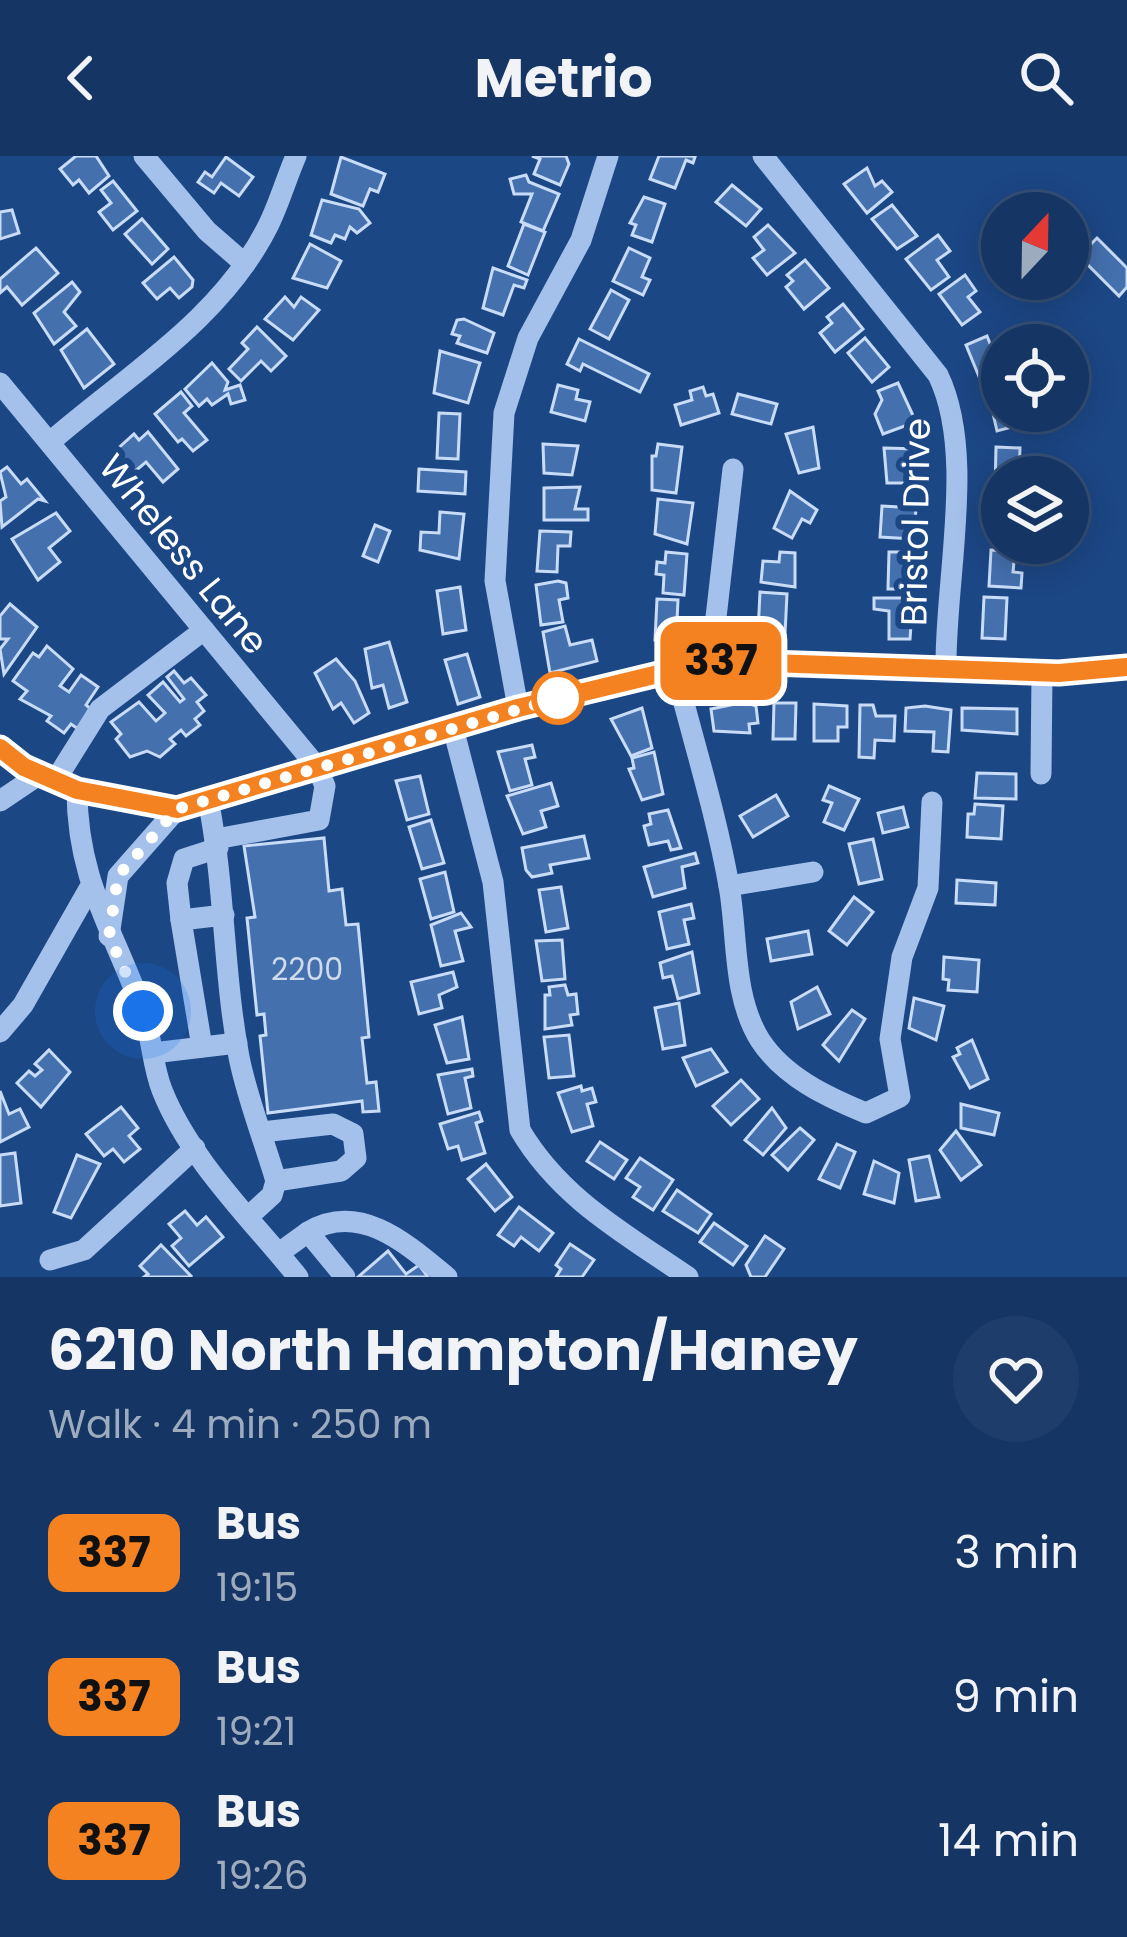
<!DOCTYPE html>
<meta charset="utf-8">
<style>
body{margin:0;font-family:Poppins,sans-serif;background:#1e3d6a;color:#f1f3f6;height:100vh;display:flex;flex-direction:column;font-size:45px;white-space:nowrap}
*{box-sizing:border-box;margin:0}
p{font-size:39px;color:#9dabbf}
.icon{flex:none;width:66px;height:66px;fill:none;stroke:currentColor;stroke-width:2;stroke-linecap:round;stroke-linejoin:round}
.map{position:relative;height:1121px;overflow:hidden}
.panel{display:flex;flex-direction:column;background:#153564;flex:1}
.panel>*{flex:none}
.badge{padding:0 24px;border-radius:18px;font-size:42px;line-height:78px}
.needle{width:78px;rotate:22deg}
.tools{position:absolute;left:981px;top:36px;display:grid;gap:24px}
.tools a{display:grid;place-items:center;width:108px;height:108px;border-radius:50%;background:#153564;box-shadow:0 6px 30px #0003,0 0 0 3px #345078;font-size:60px}
.you{position:absolute;width:60px;height:60px;margin:-30px;border:9px solid #fff;border-radius:50%;background:#1a73e8;box-shadow:0 0 0 18px #1a73e833}
.map>.badge{position:absolute;translate:-50% -50%;box-shadow:0 0 0 6px #fff}
.round{display:grid;place-items:center;flex:none;width:126px;height:126px;border-radius:63px;background:#1e3d6a}
.summary{display:flex;align-items:center;justify-content:space-between;height:204px;padding:0 48px}
h1{font-size:57px;font-weight:700;line-height:90px}
ul{padding:0;list-style:none}
li{display:flex;align-items:center;gap:36px;height:144px;padding:0 48px}
li div{flex:1}
li b{display:block;font-size:45px}
li em{font-style:normal}
li .badge{min-width:132px;font-weight:700;text-align:center}
header{display:flex;justify-content:space-between;align-items:center;height:156px;padding:0 48px;background:#153564;font-size:54px;font-weight:700}
.map>svg:first-child{display:block}
.building{fill:#4470ae;stroke:#c8dcf8;stroke-width:3}
.lines{fill:none;stroke-linecap:round;stroke-linejoin:round}
.minor{stroke:#a3c1eb;stroke-width:21}
.line-casing{stroke:#fff;stroke-width:27}
.line{stroke:#f58220;stroke-width:18}
.walk{stroke:#fff;stroke-width:12;stroke-dasharray:0 21.6}
.stop-dot{fill:#fff;stroke:#f58220;stroke-width:6}
.labels{text-anchor:middle;stroke-width:12;stroke-linejoin:round;paint-order:stroke}
.number-label{font-size:30px;fill:#d0dbeb}
.street-label{font-size:36px;fill:#fff;stroke:#1c4785}
</style>
<header><svg class="icon" aria-label="back" viewBox="0 0 24 24"><path d="M15 5l-7 7 7 7"/></svg>Metrio<svg class="icon" aria-label="search" viewBox="0 0 24 24"><circle cx="10" cy="10" r="6"/><path d="M15 15l6 6"/></svg></header>
<div class="map">
<svg width="1127" height="1121" viewBox="0 0 1127 1121">
<rect width="100%" height="100%" fill="#1c4785"/>
<!-- building -->
<g class="building">
<path d="M76 0H96L109 20 89 37 79 24 73 29 60 13Z"/>
<path d="M532 0H566L569 8 560 29 534 18 540 3Z"/>
<path d="M659 0H692L695 1 693 7 686 4 675 32 650 23Z"/>
<path d="M226 1 253 21 239 40 221 27 214 37 198 26 205 16 212 21Z"/>
<path d="M341 1 385 18 378 36 370 33 363 50 331 38Z"/>
<path d="M867 12 875 30 882 25 892 36 867 57 844 28Z"/>
<path d="M526 19 529 26 559 38 543 75 521 66 532 38H514L510 23Z"/>
<path d="M113 25 137 55 113 74 99 56 111 47 101 34Z"/>
<path d="M732 29 761 53 746 70 716 46Z"/>
<path d="M644 41 665 48 652 86 632 79 636 69 630 67Z"/>
<path d="M322 44 359 53 370 67 357 77 350 71 345 83 335 79 331 87 311 79Z"/>
<path d="M892 49 917 80 897 93 872 63Z"/>
<path d="M12 54 19 77 0 83V56Z"/>
<path d="M142 63 168 93 152 108 125 78Z"/>
<path d="M524 68 545 76 528 119 508 110Z"/>
<path d="M768 69 795 97 767 119 753 102 764 94 754 81Z"/>
<path d="M938 79 950 95 937 104 949 121 931 134 906 103Z"/>
<path d="M1097 82 1127 112V131L1119 140 1079 100Z"/>
<path d="M310 88 341 105 327 132 293 122Z"/>
<path d="M36 92 58 117 22 149 7 131 0 137V123Z"/>
<path d="M629 92 650 102 642 121 650 124 643 139 613 125Z"/>
<path d="M174 101 193 124 192 131 179 142 170 132 157 143 143 127Z"/>
<path d="M805 104 829 132 804 153 786 131 793 125 787 119Z"/>
<path d="M493 112 527 124 524 132 514 129 503 159 483 152Z"/>
<path d="M965 119 976 135 968 141 980 156 962 169 939 138Z"/>
<path d="M72 126 80 136 64 156 76 170 54 188 34 157Z"/>
<path d="M611 134 629 144 609 183 590 173Z"/>
<path d="M285 141 294 151 301 141 319 154 293 184 265 163Z"/>
<path d="M843 148 863 173 835 196 820 177 832 167 827 161Z"/>
<path d="M464 163 494 177 487 197 457 187 460 180 452 178 457 164Z"/>
<path d="M257 171 286 200 271 215 261 205 241 225 229 213 248 193 242 187Z"/>
<path d="M87 173 114 208 84 232 61 194Z"/>
<path d="M987 180 995 200 1002 197V213L980 223 966 189Z"/>
<path d="M865 182 889 211 872 226 848 197Z"/>
<path d="M579 183 649 218 640 236 583 208 580 215 567 208Z"/>
<path d="M440 195 480 207 468 247 434 237Z"/>
<path d="M212 207 228 226 225 234 240 229 245 244 231 248 228 238 212 249 207 243 199 250 185 233Z"/>
<path d="M898 227 916 266 883 278 875 258 882 244 878 235Z"/>
<path d="M558 229 578 234 576 243 590 246 585 265 551 256Z"/>
<path d="M703 231 706 240 713 238 719 257 681 269 675 249 692 244 690 235Z"/>
<path d="M1002 233V255H1013L1016 270 997 275 988 236Z"/>
<path d="M181 236 192 250 184 257 207 284 193 295 182 283 178 286 155 258Z"/>
<path d="M738 238 777 248 771 268 732 258Z"/>
<path d="M439 257 460 258 458 303 437 302Z"/>
<path d="M813 271 819 312 799 317 786 278Z"/>
<path d="M148 276 178 313 163 326 146 306 133 317 114 296 134 278 139 284Z"/>
<path d="M543 288 578 290 572 319 544 317Z"/>
<path d="M658 288 682 291 676 337 652 334V300H656Z"/>
<path d="M996 291 1020 292 1019 321H1002V333H995Z"/>
<path d="M884 292 919 293 918 327H887Z"/>
<path d="M7 311 21 328 27 323 45 345 38 343 2 371 0 345 6 341 0 316Z"/>
<path d="M419 313 466 316 465 338 418 335Z"/>
<path d="M580 331 575 353H588V364H544V332Z"/>
<path d="M790 335 817 354 810 367 802 363 792 382 774 372Z"/>
<path d="M658 343 693 347 687 388 655 378Z"/>
<path d="M994 346H1002V385H992L989 375Z"/>
<path d="M882 350 916 352 914 383 880 381Z"/>
<path d="M440 356 464 358 459 403 420 394 421 376 439 377Z"/>
<path d="M56 357 70 375 49 392 60 406 38 424 12 383Z"/>
<path d="M375 369 390 375 378 406 363 400Z"/>
<path d="M540 375 571 376 570 390H558L557 416 537 415Z"/>
<path d="M991 394 1015 395 1013 416 1022 417 1021 432 989 430Z"/>
<path d="M666 396 687 398 684 439 663 437 664 419 656 418 657 406 665 407Z"/>
<path d="M780 396 795 397V431L761 426 763 405 779 406Z"/>
<path d="M889 396H913L911 433H888Z"/>
<path d="M558 425 566 427 568 442 559 444 563 466 541 469 536 429Z"/>
<path d="M460 431 466 474 443 478 437 435Z"/>
<path d="M760 436 787 438 785 478 758 477Z"/>
<path d="M984 441 1007 442 1005 483 982 482Z"/>
<path d="M874 442H913L910 483H889V455L874 453Z"/>
<path d="M657 443 678 444 676 485 655 484Z"/>
<path d="M10 448 37 471 4 518 0 493 8 483H0V460Z"/>
<path d="M565 470 570 489 592 484 597 505 550 517 543 476Z"/>
<path d="M389 486 407 546 389 552 383 529 372 532 365 493Z"/>
<path d="M47 490 73 513 60 530 69 536 81 519 98 531 86 549 92 554 78 573 71 568 64 577 47 565 51 560 20 543 27 535 13 525 33 497 39 501Z"/>
<path d="M467 498 480 541 458 548 445 504Z"/>
<path d="M336 503 355 525 369 557 354 567 341 547 333 553 315 517Z"/>
<path d="M174 515 184 527 191 522 206 539 197 546 204 555 195 563 200 569 186 580 181 574 170 583 175 588 160 601 147 595 130 601 116 583 121 578 111 566 139 546 156 565 165 557 148 539 163 526 180 546 184 543 167 521Z"/>
<path d="M745 546 756 550 758 567 749 568 750 577 714 575 711 553Z"/>
<path d="M774 547H796L795 583H773Z"/>
<path d="M814 548 847 550V571H838V585H814Z"/>
<path d="M860 549H873L876 560H895L894 585 875 584 874 602 859 601Z"/>
<path d="M925 550 951 554 948 596 933 595 934 576 905 575 906 552Z"/>
<path d="M642 552 652 592 631 600 611 563Z"/>
<path d="M962 552 1017 553V578L962 574Z"/>
<path d="M532 589 535 601 525 603 532 629 510 635 498 596Z"/>
<path d="M654 596 663 638 642 644 629 613 634 612 632 602Z"/>
<path d="M977 617 1016 618V643L975 642Z"/>
<path d="M420 620 429 658 407 664 396 625Z"/>
<path d="M551 627 558 650 541 655 546 671 523 678 507 640Z"/>
<path d="M829 630 859 643 844 674 824 666 832 647 823 644Z"/>
<path d="M776 639 788 660 753 681 740 660Z"/>
<path d="M975 648 1003 650 1001 683 967 681 968 658H974Z"/>
<path d="M903 651 908 671 883 677 878 657Z"/>
<path d="M668 654 681 692 671 694 668 685 649 689 644 670 651 668 649 658Z"/>
<path d="M431 664 444 707 422 713 409 671Z"/>
<path d="M584 680 589 702 550 709 552 717 532 721 526 714 522 692Z"/>
<path d="M324 682 329 735 342 733 346 769 358 768 369 881 362 882 367 927 376 926 379 955 363 956 362 945 268 957 260 880 266 879 264 858 257 859 247 762 255 761 244 690Z"/>
<path d="M873 683 882 723 859 728 849 688Z"/>
<path d="M695 697 698 707 682 711 685 732 653 741 644 711Z"/>
<path d="M445 716 454 756 431 763 420 723Z"/>
<path d="M957 724 996 727 995 749 956 747Z"/>
<path d="M561 731 568 772 546 776 539 734Z"/>
<path d="M854 741 873 756 847 789 829 775Z"/>
<path d="M691 748 694 762 684 764 689 788 667 793 659 756Z"/>
<path d="M461 757 471 771 455 775 463 805 441 810 431 769Z"/>
<path d="M808 775 812 798 771 805 767 783Z"/>
<path d="M562 784 565 823 542 825 536 785Z"/>
<path d="M692 796 699 837 678 843 672 820 663 822 660 807Z"/>
<path d="M944 801 979 804 977 836 948 834 949 824 943 823Z"/>
<path d="M453 816 457 831 439 839 442 852 419 858 411 826Z"/>
<path d="M565 829 568 839 576 838 578 858 570 859 572 869 545 873V839H550L549 831Z"/>
<path d="M817 831 830 858 798 873 791 846Z"/>
<path d="M914 842 944 850 936 884 909 872Z"/>
<path d="M679 847 685 889 663 893 655 852Z"/>
<path d="M852 854 865 863 839 905 823 889Z"/>
<path d="M462 861 469 903 447 907 435 869Z"/>
<path d="M569 879 574 920 549 922 544 881Z"/>
<path d="M972 884 988 923 970 932 953 901 960 898 957 892Z"/>
<path d="M711 893 727 916 696 930 683 902Z"/>
<path d="M49 894 70 916 41 951 17 927 29 915 35 920 42 914 35 908Z"/>
<path d="M472 913 473 920 465 922 471 952 448 958 438 919Z"/>
<path d="M741 924 759 943 731 969 713 950Z"/>
<path d="M581 930 582 935 592 932 596 946 587 948 593 970 572 976 558 937Z"/>
<path d="M0 935 9 958 20 953 29 971 0 986Z"/>
<path d="M961 948 999 957 994 979 961 972Z"/>
<path d="M121 951 138 972 129 980 140 993 124 1006 113 993 104 1000 86 978Z"/>
<path d="M772 952 786 972 763 999 745 984Z"/>
<path d="M479 956 482 965 476 967 485 997 462 1004 458 990 448 993 440 968Z"/>
<path d="M800 972 814 984 788 1014 772 999Z"/>
<path d="M956 975 981 1009 961 1024 940 994Z"/>
<path d="M600 986 627 1004 614 1023 587 1005Z"/>
<path d="M837 988 855 996 840 1032 819 1023Z"/>
<path d="M15 997 21 1047 0 1050V999Z"/>
<path d="M77 999 100 1008 71 1062 54 1056Z"/>
<path d="M929 1000 939 1041 916 1045 909 1004Z"/>
<path d="M640 1002 673 1024 653 1054 633 1041 640 1031 626 1022Z"/>
<path d="M874 1005 899 1017 894 1047 864 1038Z"/>
<path d="M486 1008 512 1041 495 1055 468 1023Z"/>
<path d="M677 1034 711 1058 698 1077 663 1055Z"/>
<path d="M519 1051 553 1077 539 1095 521 1081 514 1090 498 1079Z"/>
<path d="M185 1055 197 1069 206 1061 223 1081 189 1110 172 1090 181 1082 169 1068Z"/>
<path d="M714 1067 747 1090 733 1109 700 1086Z"/>
<path d="M765 1080 784 1093 765 1121H751L746 1109Z"/>
<path d="M570 1088 594 1104 582 1121H556L561 1113 556 1109Z"/>
<path d="M161 1089 191 1120 190 1121H144L148 1118 140 1110Z"/>
<path d="M388 1095 406 1118 419 1109 428 1121H358Z"/>
</g>
<g class="lines">
<!-- minor -->
<g class="minor">
<path d="M144 0 207 75 245 108"/>
<path d="M763 0 938 219C976 297 945 423 946 511"/>
<path d="M0 227 317 611 325 630 319 664 216 683"/>
<path d="M50 286C127 219 221 164 268 70 279 48 286 23 296 0"/>
<path d="M711 505 733 313"/>
<path d="M675 513C693 584 716 657 729 730 738 779 732 839 760 884 784 921 827 941 866 957L900 941 890 883 902 801 928 732 932 646"/>
<path d="M518 552 495 425 504 257 528 182 581 84 608 0"/>
<path d="M453 572 493 726 520 974C560 1042 624 1077 688 1121"/>
<path d="M0 592 24 611 77 634 177 653 518 552 711 505 1059 517 1127 511"/>
<path d="M1041 618 1042 516"/>
<path d="M55 625 100 553 204 474"/>
<path d="M77 634C77 724 113 773 142 853 152 879 152 909 162 934 189 1003 252 1064 298 1121"/>
<path d="M208 643C225 729 223 815 239 901 247 942 264 984 276 1025L272 1039 249 1060"/>
<path d="M0 645 40 618"/>
<path d="M729 730 813 716"/>
<path d="M181 764 177 727 184 703 218 692"/>
<path d="M109 780 118 720 177 653"/>
<path d="M0 876 23 849 89 733"/>
<path d="M202 891 181 764 224 759"/>
<path d="M153 897 237 887"/>
<path d="M262 976 333 968 353 978 356 1002 341 1015 276 1025"/>
<path d="M308 1076C360 1045 407 1088 447 1121"/>
<path d="M279 1097 308 1076 345 1121"/>
<path d="M50 1104 84 1094 195 992"/>
</g>
</g>
<g class="lines">
<!-- line casing -->
<g class="line-casing">
<path id="line" d="M0 592 24 611 77 634 177 653 518 552 712 505 1059 517 1127 511"/>
</g>
<!-- line -->
<use href="#line" class="line"/>
<!-- walk -->
<path class="walk" d="M143 855 109 780 118 720 177 653 558 542"/>
</g>
<!-- markers -->
<circle class="stop-dot" cx="558" cy="542" r="24"/>
<g class="labels">
<!-- number labels -->
<g class="number-label">
<text x="307" y="824">2200</text>
</g>
<!-- street labels -->
<g class="street-label">
<text transform="translate(915 366) rotate(-89)" y="13">Bristol Drive</text>
<text transform="translate(184 398) rotate(51)" y="13">Wheless Lane</text>
</g>
</g>
</svg>
<div class="tools">
<a><svg class="needle" viewBox="-14 -14 28 28"><path d="M0-13l5 13h-10z" fill="#e53935"/><path d="M0 13l5-13h-10z" fill="#9dabbf"/></svg></a>
<a><svg class="icon" aria-label="locate" viewBox="0 0 24 24"><circle cx="12" cy="12" r="6"/><path d="M12 2v4M12 18v4M2 12h4M18 12h4"/></svg></a>
<a><svg class="icon" aria-label="layers" viewBox="0 0 24 24"><path d="M12 4l9 5-9 5-9-5zM3 14l9 5 9-5"/></svg></a>
</div>
<div class="you" style="left:143px;top:855px"></div>
<b class="badge" style="left:721px;top:505px;background:#f58220;color:#111">337</b>
</div>
<section class="panel">
<div class="summary"><div><h1>6210 North Hampton/Haney</h1><p>Walk · 4 min · 250 m</p></div><a class="round"><svg class="icon" aria-label="heart" viewBox="0 0 24 24"><path d="M12 20l-8-8c-3-5 5-10 8-4 3-6 11-1 8 4z"/></svg></a></div>
<ul>
<li><span class="badge" style="background:#f58220;color:#111">337</span><div><b>Bus</b><p>19:15</p></div><em>3 min</em></li>
<li><span class="badge" style="background:#f58220;color:#111">337</span><div><b>Bus</b><p>19:21</p></div><em>9 min</em></li>
<li><span class="badge" style="background:#f58220;color:#111">337</span><div><b>Bus</b><p>19:26</p></div><em>14 min</em></li>
</ul>
</section>
